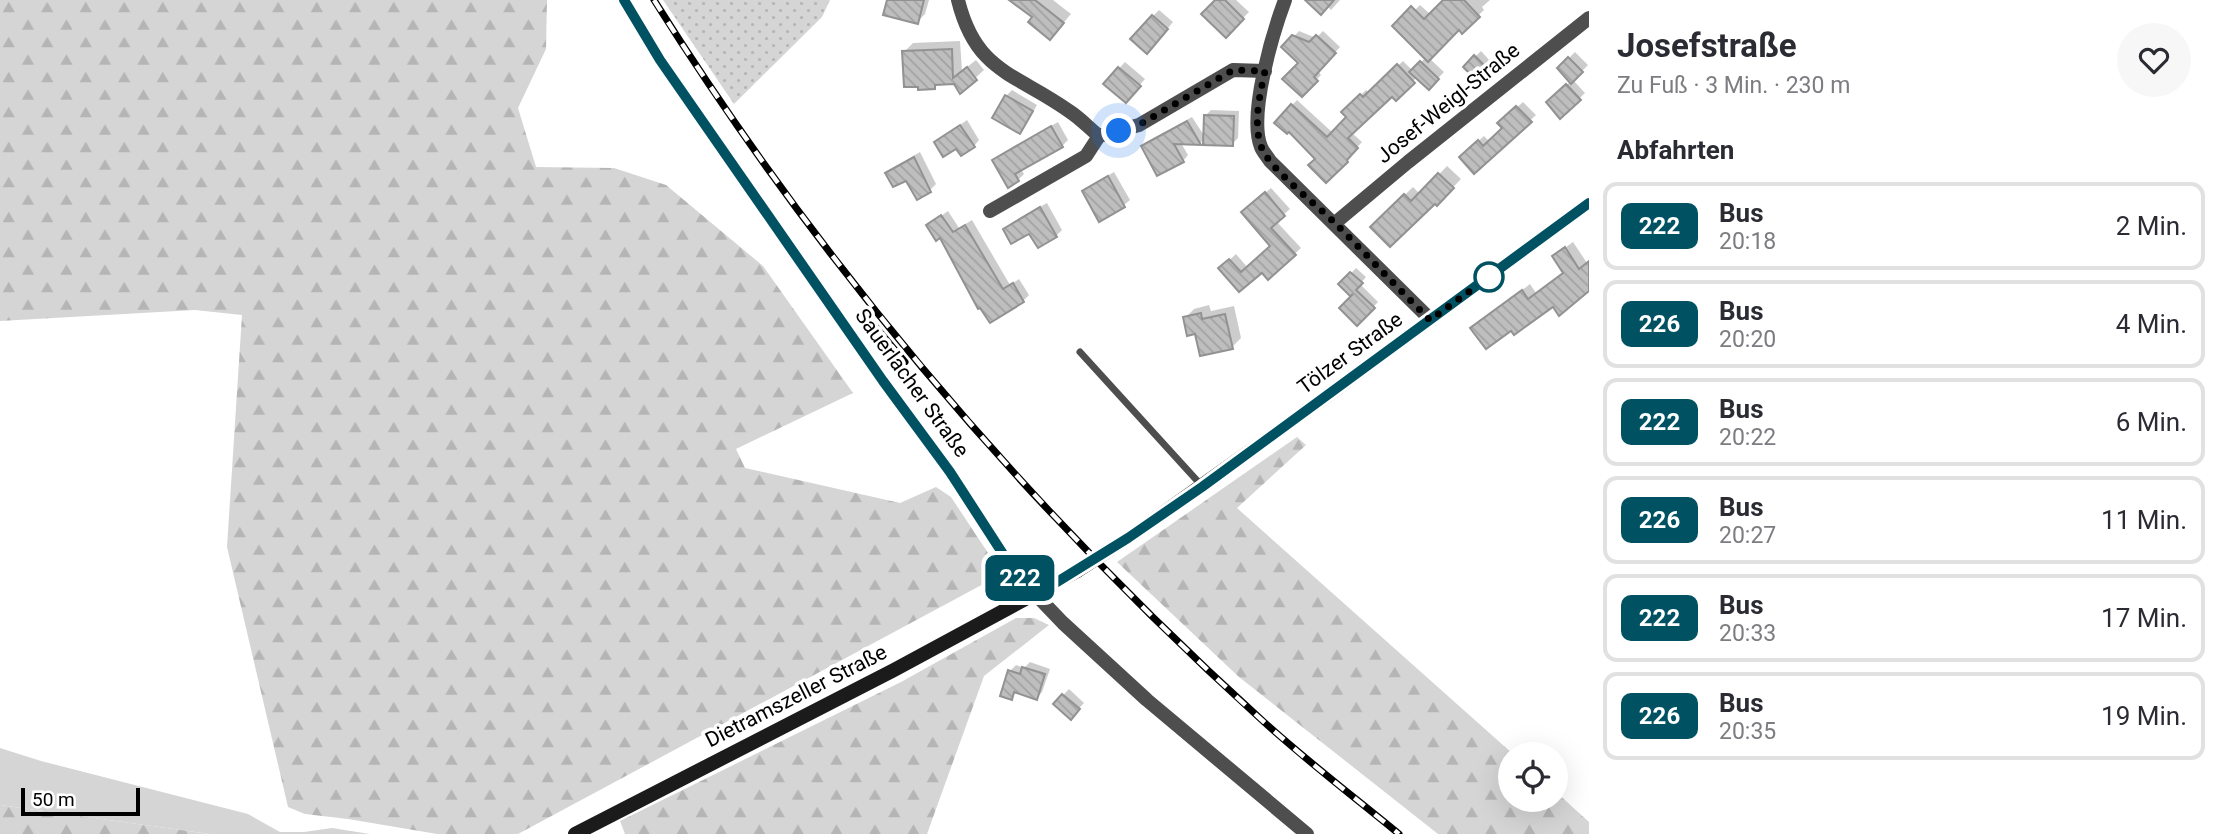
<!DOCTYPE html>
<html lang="de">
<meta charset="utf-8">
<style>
body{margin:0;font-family:Roboto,sans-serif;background:#f7f7f7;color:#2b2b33;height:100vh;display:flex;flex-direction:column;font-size:26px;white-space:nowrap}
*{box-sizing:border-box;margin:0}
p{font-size:23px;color:#7c7c81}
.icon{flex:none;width:38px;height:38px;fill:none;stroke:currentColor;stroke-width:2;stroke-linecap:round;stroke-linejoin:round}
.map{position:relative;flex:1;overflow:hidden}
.sheet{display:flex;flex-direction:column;background:#fff;width:630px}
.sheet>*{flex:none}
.badge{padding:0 14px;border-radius:10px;font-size:24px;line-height:46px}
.tools{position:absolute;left:1498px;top:742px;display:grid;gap:14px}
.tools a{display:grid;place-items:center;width:70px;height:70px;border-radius:50%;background:#fff;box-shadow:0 7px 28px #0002;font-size:35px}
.scale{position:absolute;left:21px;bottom:18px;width:119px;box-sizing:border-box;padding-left:7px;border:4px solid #000;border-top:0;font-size:19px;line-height:24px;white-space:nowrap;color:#000;-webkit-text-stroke:5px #fff;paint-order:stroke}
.you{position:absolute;width:35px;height:35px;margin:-18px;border:5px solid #fff;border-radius:50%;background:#1a73e8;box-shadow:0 0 0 10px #1a73e833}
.map>.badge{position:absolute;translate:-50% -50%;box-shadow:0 0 0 4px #fff}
h2{padding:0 28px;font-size:26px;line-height:63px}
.round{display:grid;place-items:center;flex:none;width:74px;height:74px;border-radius:37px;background:#f7f7f7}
.headline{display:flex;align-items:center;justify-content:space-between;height:119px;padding:0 28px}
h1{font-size:33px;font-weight:700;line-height:52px}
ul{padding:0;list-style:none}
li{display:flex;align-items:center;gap:21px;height:88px;margin:0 14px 10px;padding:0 14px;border:4px solid #e1e1e2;border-radius:14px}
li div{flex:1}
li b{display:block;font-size:26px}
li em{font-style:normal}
li .badge{min-width:77px;font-weight:700;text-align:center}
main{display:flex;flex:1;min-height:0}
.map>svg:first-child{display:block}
.green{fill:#d5d5d5}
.forest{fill:url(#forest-firs)}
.park{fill:url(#park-dots)}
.shadow{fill:#0003}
.building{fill:url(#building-back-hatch);stroke:#929292;stroke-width:2}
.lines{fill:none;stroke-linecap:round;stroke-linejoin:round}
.lane{stroke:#4e4e4e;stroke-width:7}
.street{stroke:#4e4e4e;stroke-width:14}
.secondary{stroke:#1b1b1b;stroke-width:14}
.rail-casing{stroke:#000;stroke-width:7}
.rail{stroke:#fff;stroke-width:4.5;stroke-dasharray:13;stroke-linecap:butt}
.secondary-bridge{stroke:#1b1b1b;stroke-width:14}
.line-casing{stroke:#fff;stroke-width:16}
.line{stroke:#005262;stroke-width:10}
.walk{stroke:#000;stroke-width:7;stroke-dasharray:0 12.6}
.stop-dot{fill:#fff;stroke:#005262;stroke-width:3.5}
.labels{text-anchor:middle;stroke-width:7;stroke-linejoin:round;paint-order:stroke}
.street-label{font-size:21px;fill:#000;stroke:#fff}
</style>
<main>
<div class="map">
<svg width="1589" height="834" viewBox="0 0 1589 834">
<defs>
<pattern id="forest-firs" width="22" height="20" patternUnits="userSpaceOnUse" patternTransform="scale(1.75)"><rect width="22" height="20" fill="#d5d5d5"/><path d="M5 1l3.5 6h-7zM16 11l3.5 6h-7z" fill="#b5b5b5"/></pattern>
<pattern id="park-dots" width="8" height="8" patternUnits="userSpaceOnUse" patternTransform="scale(1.75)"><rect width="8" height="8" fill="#d5d5d5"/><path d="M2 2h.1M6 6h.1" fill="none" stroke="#b5b5b5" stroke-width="1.8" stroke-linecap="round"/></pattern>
<pattern id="building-back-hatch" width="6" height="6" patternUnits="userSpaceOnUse" patternTransform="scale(1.75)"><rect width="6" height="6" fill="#bebebe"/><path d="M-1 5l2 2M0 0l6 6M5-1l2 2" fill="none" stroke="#a2a2a2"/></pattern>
</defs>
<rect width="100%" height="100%" fill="#fff"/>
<!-- green -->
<path class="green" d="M0 748 41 761 248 814 280 832H304L332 828 370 834H210L0 805Z"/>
<!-- forest -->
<g class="forest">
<path d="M0 0H547L546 49 518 108 536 167 614 168 666 185 763 266 853 393 736 449 745 468 900 503 936 487 951 497 1002 574 518 834H437L348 819 305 814 288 807 227 547 242 315 195 310 0 321Z"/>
<path d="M1297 437 1306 445 1237 508 1513 754H1510V800H1556V792L1589 822V834H1438L1239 677 1117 562Z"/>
<path d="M1016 618H1034L1049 625 984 676 927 834H625L620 821 901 682Z"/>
<path d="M0 805 210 834H0Z"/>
</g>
<!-- park -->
<path class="park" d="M663 0H830L822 17 734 104Z"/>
<!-- shadow -->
<g class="shadow">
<path d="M888 0H929L925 14 917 22Z"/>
<path d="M1012 0H1053L1071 14 1058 29 1034 16Z"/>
<path d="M1218 0H1236L1249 12 1226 35Z"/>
<path d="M1307 0H1340L1331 10 1327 6Z"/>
<path d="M1445 0H1490L1482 7 1484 10 1462 31 1459 28 1429 58 1444 72 1429 88 1417 77 1396 98 1392 94 1351 132 1362 142 1351 154 1352 155 1326 180 1292 105 1297 100 1333 133 1348 117 1343 112 1366 90 1369 93 1403 61 1413 71 1426 57 1397 28 1420 5 1430 14Z"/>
<path d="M1159 10 1173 22 1153 46V16Z"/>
<path d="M1299 31 1316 38 1323 31 1340 47 1318 71 1321 75 1302 95 1300 62 1284 47Z"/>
<path d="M960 41 962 71 976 60 984 70 961 91 955 82 938 83 934 87 919 85 904 52 913 43Z"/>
<path d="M1481 51 1491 62 1476 77 1465 67Z"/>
<path d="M1575 52 1588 65 1573 80 1585 93 1561 116 1548 102 1571 81 1559 68Z"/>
<path d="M1125 62 1145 79 1131 95 1105 84Z"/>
<path d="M1012 90 1037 105 1025 126 1019 131 1006 96Z"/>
<path d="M1523 102 1536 115 1474 172 1461 157 1484 136 1490 142 1505 128 1500 123Z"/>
<path d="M1211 110 1239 111 1238 138 1232 144 1205 139 1200 143H1181L1188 155 1183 161 1143 146 1148 141 1192 117 1205 137V116Z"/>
<path d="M967 120 979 140 974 146H956L936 142Z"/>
<path d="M1058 122 1068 140 1062 146 1021 169 1024 174 1018 180 995 160 1000 155Z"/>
<path d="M920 152 936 184 930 190 906 178 887 174 893 168Z"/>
<path d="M1447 166 1461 179 1437 204 1435 202 1372 227 1413 187 1420 194Z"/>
<path d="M1114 172 1130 200 1124 205 1100 219 1084 191 1090 186Z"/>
<path d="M1271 188 1290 209 1276 221 1301 248 1269 278 1262 270 1240 290 1221 268 1236 254 1248 268 1273 245 1249 207Z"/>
<path d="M1047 203 1062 230 1056 236 1005 229 1011 223Z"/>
<path d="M948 211 959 228 972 220 1010 285 1019 279 1029 295 1023 301 990 321 940 236 928 225Z"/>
<path d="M1573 242 1587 263 1589 261V289L1553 305 1511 328H1473L1530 284 1536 293 1564 272 1554 256Z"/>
<path d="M1356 268 1366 277 1360 284 1378 302 1357 324 1341 308 1358 290 1341 284Z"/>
<path d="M1209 305 1211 311 1234 306 1241 338 1232 347 1196 332 1185 318 1194 309Z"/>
<path d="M1030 662 1050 669 1042 692 1037 698 1017 692 1011 698 1010 671 1016 665 1024 668Z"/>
<path d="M1069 689 1084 703 1071 717 1055 704Z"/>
</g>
<!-- building -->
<g class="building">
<path d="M887 0H924L918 24 883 15Z"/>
<path d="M1009 0H1035L1064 23 1050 40 1028 22 1032 17Z"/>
<path d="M1215 0H1225L1244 19 1226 38 1201 14Z"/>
<path d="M1305 0H1334L1321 15Z"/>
<path d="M1443 0H1464L1480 17 1462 34 1459 30 1428 62 1392 26 1411 6 1424 19Z"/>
<path d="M1152 15 1168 29 1147 54 1130 39Z"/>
<path d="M1292 35 1309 42 1316 35 1336 53 1314 77 1318 81 1302 97 1282 79 1298 63 1281 47Z"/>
<path d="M952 49 953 78 967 67 977 80 960 94 954 84 935 85V89L918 90V87H904L902 51Z"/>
<path d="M1474 55 1487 68 1476 80 1463 67Z"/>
<path d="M1568 57 1583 72 1571 84 1557 68Z"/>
<path d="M1420 61 1439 79 1429 90 1409 72Z"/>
<path d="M1397 64 1415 83 1396 101 1392 97 1348 138 1358 148 1347 160 1348 162 1326 183 1308 165 1315 159 1289 132 1287 134 1274 123 1291 104 1327 137 1346 117 1341 112 1360 94 1363 97Z"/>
<path d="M1118 67 1141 86 1126 103 1103 84Z"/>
<path d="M1566 84 1581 100 1560 119 1546 102Z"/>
<path d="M1005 95 1033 111 1020 134 992 118Z"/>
<path d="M1516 106 1532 122 1474 174 1459 157 1478 140 1483 146 1502 128 1497 123Z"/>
<path d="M1204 115 1234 116 1233 146 1203 145Z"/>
<path d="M1187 121 1201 145 1174 144 1184 162 1157 176 1141 146Z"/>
<path d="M960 125 975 147 961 156 956 149 943 157 934 142Z"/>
<path d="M1051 126 1063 147 1015 174 1019 181 1008 188 992 160Z"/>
<path d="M914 157 931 192 917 200 906 181 893 187 885 173Z"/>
<path d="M1438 173 1454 188 1437 206 1435 204 1390 247 1370 227 1404 194 1411 201Z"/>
<path d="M1108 176 1125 207 1099 222 1082 191Z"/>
<path d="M1265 192 1285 216 1271 228 1296 255 1268 280 1262 273 1239 292 1218 268 1229 259 1241 272 1270 246 1241 212Z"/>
<path d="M1040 207 1057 237 1038 248 1029 234 1011 244 1003 229Z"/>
<path d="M941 215 953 232 965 225 1003 289 1013 283 1024 302 990 323 980 308 978 309 940 238 936 241 926 225Z"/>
<path d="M1565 247 1579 269 1589 261V291L1559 316 1553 307 1514 335 1511 331 1486 349 1470 328 1522 290 1528 299 1563 273 1552 256Z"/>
<path d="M1350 272 1363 283 1356 290 1375 308 1357 326 1339 308 1353 294 1350 296 1338 284Z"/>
<path d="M1201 313 1202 319 1225 314 1233 349 1200 356 1195 334 1187 336 1183 317Z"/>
<path d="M1022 667 1045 674 1037 700 1014 692 1012 700 1000 696 1008 670 1020 674Z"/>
<path d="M1062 694 1080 709 1071 720 1053 704Z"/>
</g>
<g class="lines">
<!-- lane -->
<path class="lane" d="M1080 352 1202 486"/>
<!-- street -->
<g class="street">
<path d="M624 0 660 60 883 381 950 472 1016 574 1063 623 1147 700 1307 834"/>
<path d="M958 0C976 73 1016 73 1069 111 1080 118 1089 128 1099 136L1139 125 1233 70 1265 71"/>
<path d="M1285 0C1273 32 1248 115 1261 147 1263 152 1267 156 1270 161L1431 320"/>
<path d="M990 211 1086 156 1099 136"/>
<path d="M1335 223 1408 162 1589 18"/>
</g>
<!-- secondary -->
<g class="secondary">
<path d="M1128 538 1327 396 1589 203"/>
<path d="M575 834 894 670 1077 571"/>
</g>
<!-- rail casing -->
<g class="rail-casing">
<g id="rail">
<path d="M654 0C822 267 1030 510 1264 722 1307 761 1354 797 1399 834"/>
<path d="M874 325 905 362"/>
</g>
</g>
<!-- rail -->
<use href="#rail" class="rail"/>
<!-- secondary-bridge -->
<path class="secondary-bridge" d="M1077 571 1128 538"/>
</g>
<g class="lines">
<!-- line casing -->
<g class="line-casing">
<path id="line" d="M624 0 660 60 883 381 950 472 1016 574 1036 595 1128 538 1202 487 1589 203"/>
</g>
<!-- line -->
<use href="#line" class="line"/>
<!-- walk -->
<path class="walk" d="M1119 131 1139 125 1233 70 1265 71C1260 94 1253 123 1261 146 1269 169 1316 204 1335 223 1364 252 1392 282 1421 311L1430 320 1489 277"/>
</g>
<!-- markers -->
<circle class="stop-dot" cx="1489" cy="277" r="14"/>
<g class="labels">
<!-- street labels -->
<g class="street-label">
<text transform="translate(1448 103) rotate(-39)" y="7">Josef-Weigl-Straße</text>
<text transform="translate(1350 353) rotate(-36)" y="7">Tölzer Straße</text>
<text transform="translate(912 383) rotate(54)" y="7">Sauerlacher Straße</text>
<text transform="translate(796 696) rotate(-27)" y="7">Dietramszeller Straße</text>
</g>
</g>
</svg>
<div class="tools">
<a><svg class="icon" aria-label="locate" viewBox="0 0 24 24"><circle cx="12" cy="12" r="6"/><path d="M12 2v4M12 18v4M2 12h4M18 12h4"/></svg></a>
</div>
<div class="scale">50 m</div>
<div class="you" style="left:1119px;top:131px"></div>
<b class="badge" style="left:1020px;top:578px;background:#005262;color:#fff">222</b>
</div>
<section class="sheet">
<div class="headline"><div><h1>Josefstraße</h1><p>Zu Fuß · 3 Min. · 230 m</p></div><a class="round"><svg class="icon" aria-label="heart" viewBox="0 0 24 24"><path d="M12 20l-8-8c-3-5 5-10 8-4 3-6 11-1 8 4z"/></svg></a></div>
<h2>Abfahrten</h2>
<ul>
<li><span class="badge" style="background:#005262;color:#fff">222</span><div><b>Bus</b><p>20:18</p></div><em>2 Min.</em></li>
<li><span class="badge" style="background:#005262;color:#fff">226</span><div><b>Bus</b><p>20:20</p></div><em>4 Min.</em></li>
<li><span class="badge" style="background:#005262;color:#fff">222</span><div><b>Bus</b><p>20:22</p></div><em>6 Min.</em></li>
<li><span class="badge" style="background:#005262;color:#fff">226</span><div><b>Bus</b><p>20:27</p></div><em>11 Min.</em></li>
<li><span class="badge" style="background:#005262;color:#fff">222</span><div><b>Bus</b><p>20:33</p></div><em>17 Min.</em></li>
<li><span class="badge" style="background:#005262;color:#fff">226</span><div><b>Bus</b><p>20:35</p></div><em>19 Min.</em></li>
</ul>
</section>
</main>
